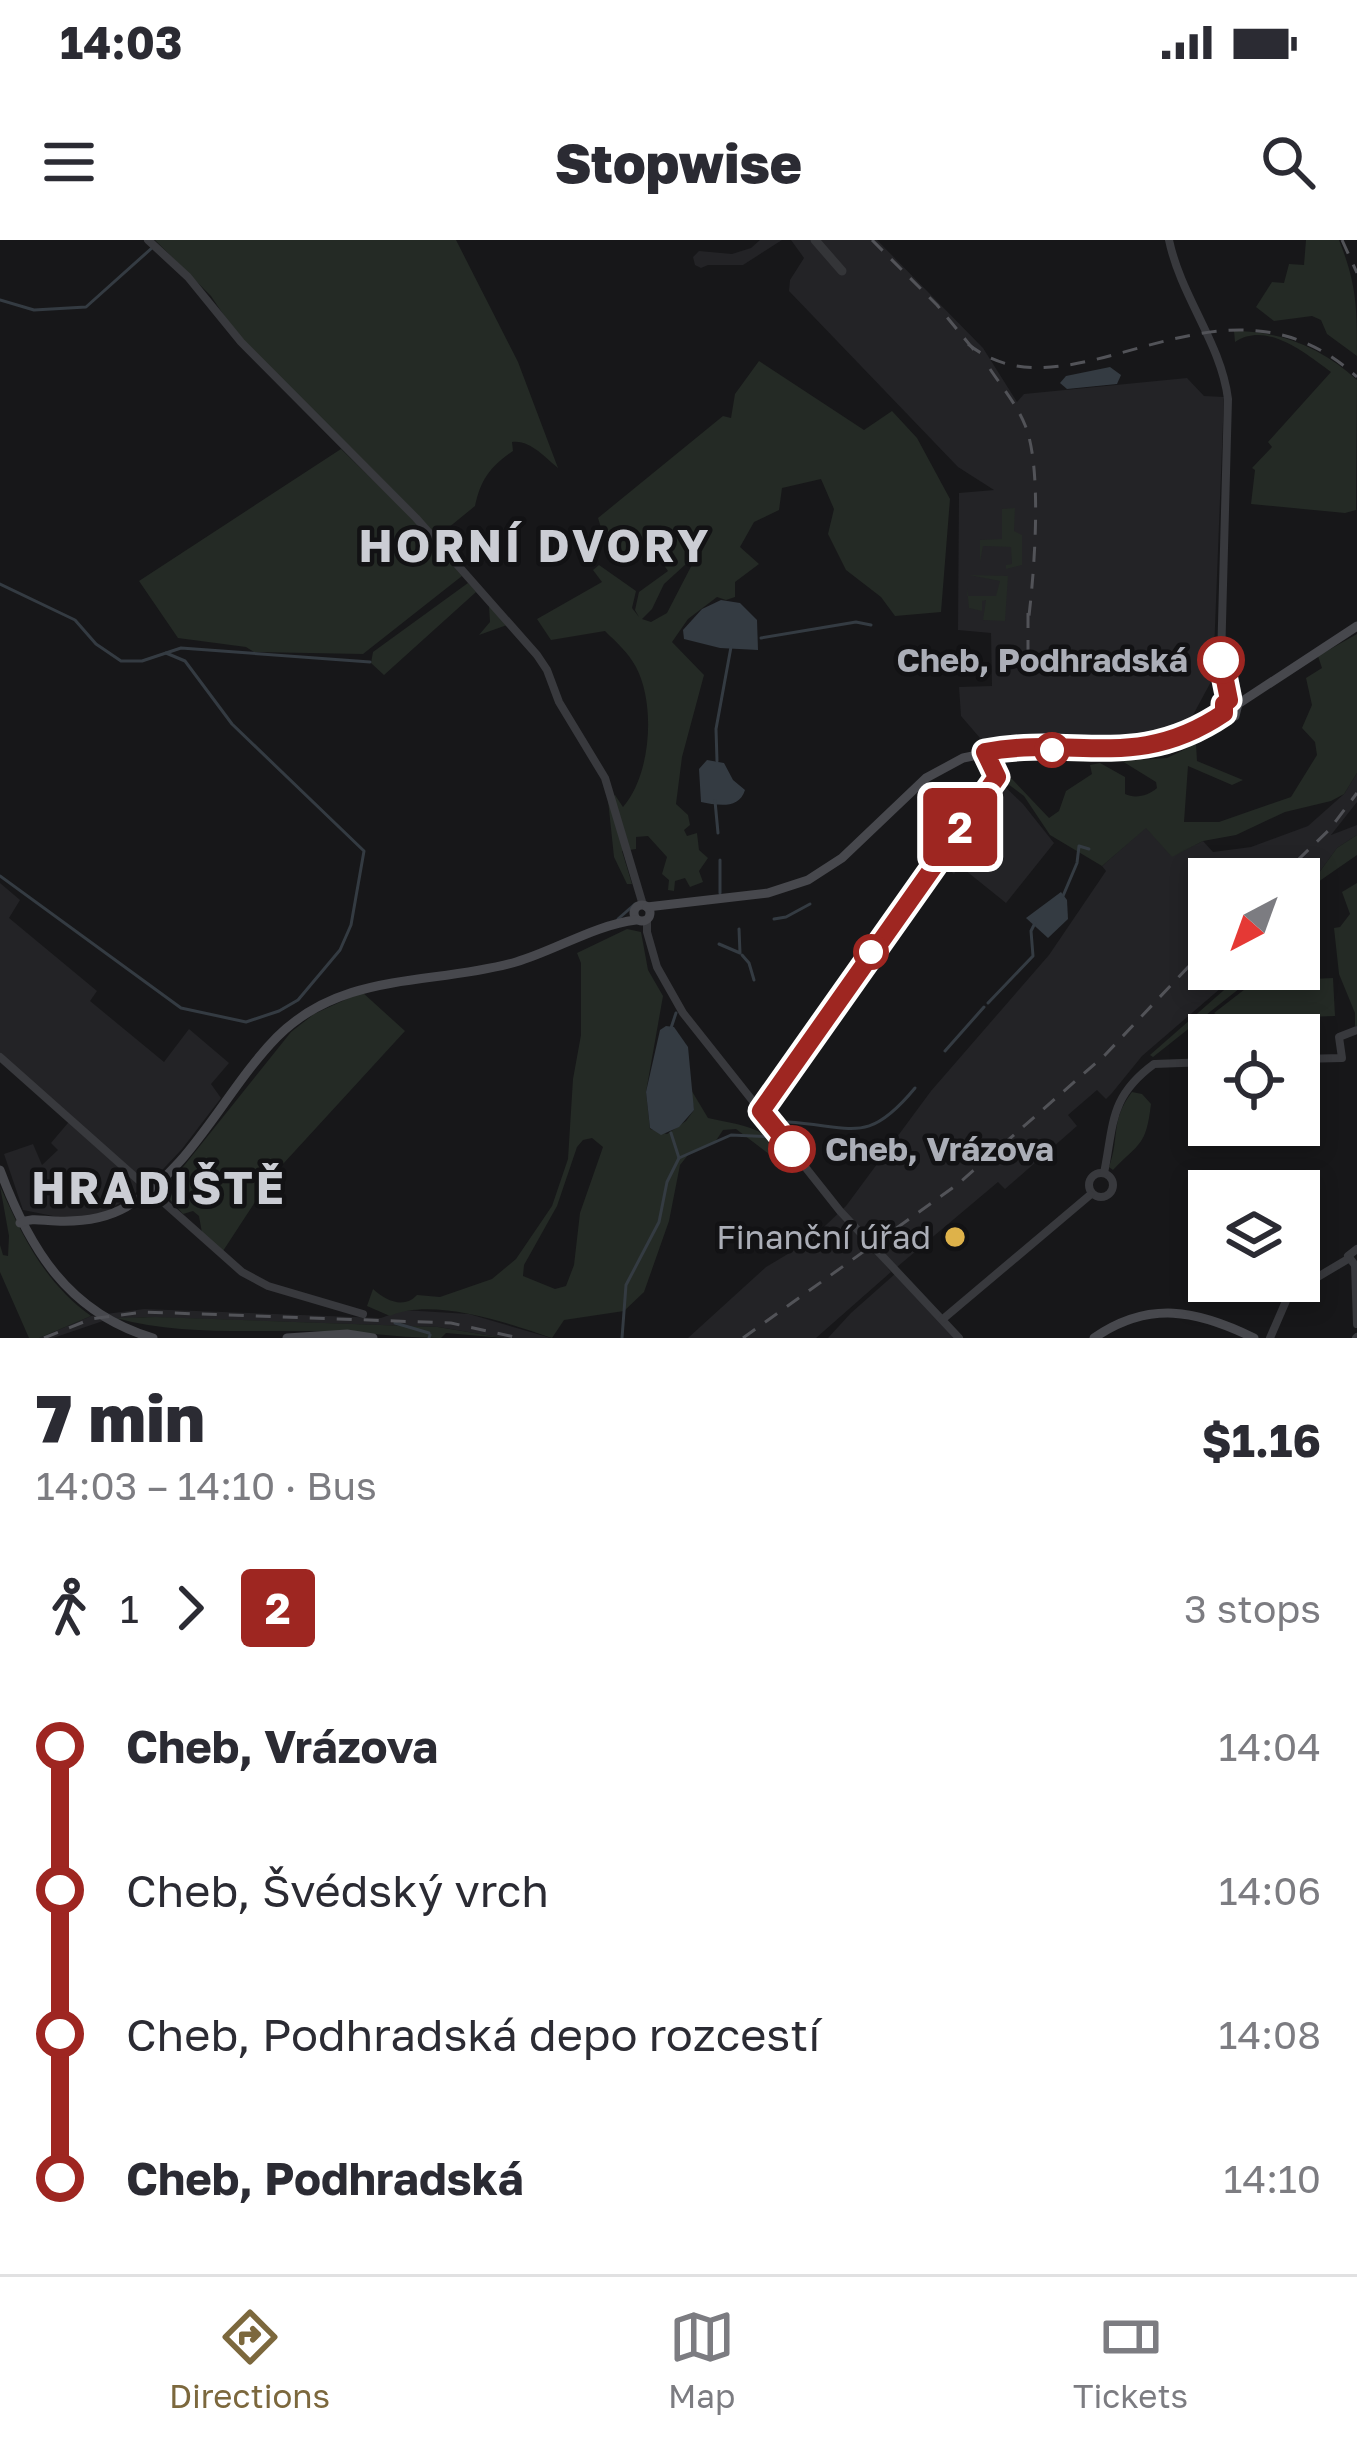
<!DOCTYPE html>
<meta charset="utf-8">
<style>
body{margin:0;font-family:"Golos Text",sans-serif;background:#f7f7f7;color:#2b2b33;height:100vh;display:flex;flex-direction:column;font-size:45px;white-space:nowrap}
*{box-sizing:border-box;margin:0}
p{font-size:39px;color:#7c7c81}
.icon{flex:none;width:66px;height:66px;fill:none;stroke:currentColor;stroke-width:2;stroke-linecap:round;stroke-linejoin:round}
.map{position:relative;height:1098px;overflow:hidden}
.drawer{display:flex;flex-direction:column;background:#fff;flex:1}
.drawer>*{flex:none}
.badge{padding:0 24px;border-radius:9px;font-size:42px;line-height:78px}
.needle{width:78px;rotate:221deg}
.tools{position:absolute;left:1188px;top:618px;display:grid;gap:24px}
.tools a{display:grid;place-items:center;width:132px;height:132px;border-radius:0px;background:#fff;box-shadow:0 6px 18px #0003;font-size:60px}
.map>.badge{position:absolute;translate:-50% -50%;box-shadow:0 0 0 6px #fff}
.legs{display:flex;align-items:center;gap:18px;height:132px;padding:0 36px;font-size:39px}
.legs p{margin-inline-start:auto}
.head{display:flex;align-items:center;justify-content:space-between;height:204px;padding:0 36px}
h1{font-size:66px;font-weight:800;line-height:90px}
ul{padding:0 36px;list-style:none}
li{display:flex;align-items:center;gap:42px;height:144px;font-size:45px}
li i{display:grid;place-items:center;width:18px;height:100%;margin:0 15px;background:currentColor}
li i::after{content:'';width:30px;height:30px;margin:-15px;border:9px solid;border-radius:50%;background:#fff}
li p{margin-inline-start:auto}
li:first-child i{background:linear-gradient(#0000 50%,currentColor 0)}
li:last-child i{background:linear-gradient(currentColor 50%,#0000 0)}
.status{display:flex;justify-content:space-between;align-items:center;height:84px;padding:0 60px;background:#fff;direction:ltr}
.status svg{height:33px;fill:currentColor}
header{display:flex;justify-content:space-between;align-items:center;height:156px;padding:0 36px;background:#fff;font-size:54px;font-weight:800}
.dock{display:flex;justify-content:space-around;align-items:center;height:168px;border-top:3px solid #e1e1e2;background:#fff;font-size:33px;color:#7c7c81}
.dock a{display:grid;justify-items:center;gap:6px}
.dock .on{color:#7c683d}
.map>svg:first-child{display:block}
.built{fill:#232326}
.green{fill:#242a25;fill-rule:evenodd}
.water{fill:#343b42}
.lines{fill:none;stroke-linecap:round;stroke-linejoin:round}
.stream{stroke:#343b42;stroke-width:3}
.taxiway{stroke:#343538;stroke-width:9}
.tertiary{stroke:#38393d;stroke-width:8}
.secondary{stroke:#47484d;stroke-width:9}
.rail{stroke:#525358;stroke-width:3;stroke-dasharray:15 12;stroke-linecap:butt}
.line-1-casing{stroke:#fff;stroke-width:27}
.line-1{stroke:#9e2621;stroke-width:18}
.stop-1-dot{fill:#fff;stroke:#9e2621;stroke-width:6}
.poi-dot{fill:#deb24a;stroke:#121214;stroke-width:4.5}
.labels{text-anchor:middle;stroke-width:9;stroke-linejoin:round;paint-order:stroke}
.stop-label{font-size:33px;font-weight:bold;fill:#abaeb7;stroke:#121214;text-anchor:end}
.poi-label{font-size:33px;fill:#abaeb7;stroke:#121214;text-anchor:end}
.district-label{font-size:45px;font-weight:bold;letter-spacing:3px;fill:#cbcdd4;stroke:#121214}
</style>
<div class="status"><b>14:03</b><svg viewBox="0 0 49 12"><path d="M0 12V9h3v3zM5 12V6h3v6zM10 12V3h3v9zM15 12V0h3v12zM26 1h20v11H26zM47 4h2v5h-2z"/></svg></div>
<header><svg class="icon" aria-label="menu" viewBox="0 0 24 24"><path d="M4 6h16M4 12h16M4 18h16"/></svg>Stopwise<svg class="icon" aria-label="search" viewBox="0 0 24 24"><circle cx="10" cy="10" r="6"/><path d="M15 15l6 6"/></svg></header>
<div class="map">
<svg width="1357" height="1098" viewBox="0 0 1357 1098">
<rect width="100%" height="100%" fill="#171719"/>
<!-- built -->
<g class="built">
<path d="M760 0H782L743 25H708L701 28 695 25 693 17 699 11 732 14 751 8Z"/>
<path d="M791 0H877L983 108 1017 162 1024 154 1187 138 1204 156 1224 157 1213 438 1193 475 1172 493 1141 505H986L961 476 959 447 992 446 991 393 958 390 959 253 994 250 958 227 789 51 790 40 804 18Z"/>
<path d="M1357 533V562L1331 595 1357 585V595L1337 608 1308 648 1311 659 1300 674 1299 639H1209V729H1243L1142 816 1112 853 1106 859 1097 850 1068 875 1077 886 1005 949 998 942 897 1027 876 1014 891 1032 816 1098H688L766 1027 808 1002 846 966 931 851 1049 715 1106 631 1102 626 1146 587 1172 616 1203 601 1213 612 1251 607 1308 586 1344 554Z"/>
<path d="M999 541 1023 564 1054 603 1006 663 960 626 954 634 940 621Z"/>
<path d="M0 643 20 660 9 678 97 751 90 761 164 822 189 789 229 823 211 844 221 858 182 909 149 944 101 975 63 978 23 970 4 914 33 904 42 925 58 910 51 903 73 877 0 814Z"/>
<path d="M895 1034 955 1098H828L851 1073Z"/>
<path d="M144 1069 381 1078 403 1070 469 1074 551 1098H504L438 1087 144 1077 103 1081 53 1098H39L91 1076Z"/>
</g>
<!-- green -->
<g class="green">
<path d="M155 0H456L518 122 558 228C545 217 529 199 512 202L513 211C490 227 481 239 475 266L437 297 235 92 211 56Z"/>
<path d="M1306 0H1339C1357 45 1357 68 1357 116L1327 94 1321 80 1312 76 1274 81 1256 67 1272 42 1284 43 1289 24 1304 25Z"/>
<path d="M1234 91C1281 91 1322 108 1357 140L1356 270 1345 273 1251 264 1255 230 1252 228 1272 207 1268 202 1331 132C1305 113 1267 81 1235 102Z"/>
<path d="M759 121 864 190 892 171 917 198 950 259 941 372 895 376 881 357 846 330 828 294 834 269 821 239 782 248 779 270 754 282 740 307 759 324 735 342V357L726 360 717 357 688 379 672 402 704 435 682 517 676 564 688 575 690 585 684 590 687 596 697 593 699 610 708 618 699 631 703 642 690 647 685 638 675 641 674 651 668 650 669 640 662 634 667 617 648 596 636 597V609L622 611 632 644H627L614 617 608 560 615 555 623 567C651 535 656 465 636 427 628 412 617 403 605 391L551 400 537 379 602 342 593 330 599 325 636 351 632 368 639 377 635 370 639 352 668 331 661 321 663 317 645 302 625 317 602 291 598 278 723 176 731 178 735 154ZM698 313 667 373 651 382 642 379 652 369 664 344Z"/>
<path d="M341 209 407 273 462 336 363 414 254 412 246 407 178 398 139 341Z"/>
<path d="M1015 268 1014 291 1022 295V325L1006 329V325L1012 324 1011 307 983 306 980 322V300L1002 299V269Z"/>
<path d="M969 335 1008 336 1005 381 983 380 986 360 982 361V371L969 368 967 348V356H996L1000 341Z"/>
<path d="M468 343 469 344 507 385 479 395 490 382 489 366 476 352 384 435 371 423 373 412Z"/>
<path d="M1357 394V533L1344 554 1331 561 1285 572 1236 595 1203 601 1172 617 1146 588 1102 626 1050 595 1024 556 1004 541V536L1012 539 1049 578 1059 571 1066 551 1092 534 1090 525 1100 523 1125 537V554C1135 559 1148 556 1157 548L1156 542 1122 521 1167 518 1196 504 1197 521 1243 540 1232 545 1188 526 1184 582H1219L1291 557 1317 515 1315 502 1302 488 1312 465 1306 438 1322 428 1318 416Z"/>
<path d="M1357 595V615L1318 642 1317 673 1299 692V675L1311 659 1308 648 1337 608Z"/>
<path d="M1357 643V786H1355V773L1339 734 1334 688 1340 687 1350 674 1342 652Z"/>
<path d="M627 689 641 692 648 730 663 756 646 852 650 889 667 894 686 881 694 870 690 848 708 878C735 884 771 887 782 915L769 914 736 889 723 890 715 902 688 915 680 925 669 981 644 1052 624 1071 564 1080 552 1098C509 1083 432 1057 390 1076L367 1066 373 1049C386 1061 404 1069 417 1055L440 1057 492 1039 516 1019 552 966 568 919 573 839 581 795V723L577 713ZM592 898 603 907 580 973 574 1025 566 1046 555 1049 523 1036 524 1025 557 966 577 907 583 900Z"/>
<path d="M1306 722 1312 739 1333 738 1335 776 1223 780 1214 773 1271 729 1294 732Z"/>
<path d="M1248 729H1264L1153 817 1150 815Z"/>
<path d="M362 752 405 791 272 936 223 1011 202 993 199 976 193 971 183 974 163 952 291 792 314 774Z"/>
<path d="M1132 852 1142 854 1151 864C1146 906 1140 902 1113 930L1109 927C1120 897 1110 881 1132 852Z"/>
<path d="M0 946C23 997 44 1042 91 1076L39 1098H29L0 1032V1005L3 1015 8 1016 9 996Z"/>
<path d="M156 1077 438 1087 504 1098 446 1093 441 1098C409 1098 379 1094 347 1092 270 1088 188 1098 116 1078Z"/>
</g>
<!-- water -->
<g class="water">
<path d="M1110 127 1121 135 1117 144 1067 149 1060 143 1066 136Z"/>
<path d="M721 360 740 363 757 380 758 410 720 408 684 399 683 390 702 369Z"/>
<path d="M707 520 724 523 733 540 745 550C739 570 717 565 701 562L699 529Z"/>
<path d="M1061 652 1067 660 1068 679 1048 698 1026 678Z"/>
<path d="M666 786 674 787 688 807 694 870 679 887 661 895 650 888 646 852 660 790Z"/>
</g>
<g class="lines">
<!-- stream -->
<g class="stream">
<path d="M0 60 34 70 86 67 153 7"/>
<path d="M0 344 75 380 96 404 121 421H142L181 408 370 422"/>
<path d="M761 398 856 382 871 385"/>
<path d="M717 521 716 489 731 407"/>
<path d="M715 561 718 593"/>
<path d="M720 620V653"/>
<path d="M0 636 181 768 246 782 279 771 298 760 340 710 351 685 364 611 232 484 185 421 166 413"/>
<path d="M1063 656 1077 623 1079 606 1089 609"/>
<path d="M618 679 635 664"/>
<path d="M774 679 786 677 810 664"/>
<path d="M719 704 740 713 739 689"/>
<path d="M742 715 749 723 754 740"/>
<path d="M988 763 1033 716 1031 691 1035 683"/>
<path d="M671 788 676 773"/>
<path d="M945 811 984 767"/>
<path d="M788 882C853 886 867 906 915 848"/>
<path d="M679 918 731 895 772 897"/>
<path d="M395 1083 429 1093"/>
<path d="M429 1098 430 1095"/>
<path d="M622 1098 626 1045 659 982 667 942 679 918 671 893"/>
</g>
<!-- taxiway -->
<path class="taxiway" d="M815 0 842 31"/>
<!-- tertiary -->
<g class="tertiary">
<path d="M148 0 188 37 241 102 416 278 537 415 547 430 559 462 605 538 643 665"/>
<path d="M1169 0C1181 57 1221 103 1228 159L1221 420 1229 460"/>
<path d="M647 680V692L657 727 683 773 840 971 959 1098"/>
<path d="M0 817 242 1032 268 1046 363 1074"/>
<path d="M1299 819 1342 818 1339 797 1357 790"/>
<circle cx="1101" cy="945" r="12"/>
<path d="M1104 933C1114 884 1109 857 1154 824L1209 822"/>
<path d="M1357 1009 1348 1016 1355 1025 1357 1084"/>
<path d="M943 1079 1090 955"/>
<path d="M1270 1098 1289 1054 1348 1019"/>
<path d="M1356 1098 1357 1097"/>
</g>
<!-- secondary -->
<g class="secondary">
<path d="M1238 464 1226 461 1224 473 1235 476 1238 464 1357 386"/>
<circle cx="642" cy="673" r="8"/>
<path d="M647 667 768 653 808 640 842 618 926 538 963 518 1007 509 1141 508 1179 498 1224 473"/>
<path d="M0 930C29 1008 68 1073 153 1098"/>
<path d="M20 983C32 977 43 981 56 981 80 982 105 979 126 967 192 929 225 850 277 797 344 730 432 746 516 722 556 710 595 685 636 680"/>
<path d="M287 1098 347 1094 373 1098"/>
<path d="M1094 1098C1149 1060 1197 1070 1254 1098"/>
</g>
<!-- rail -->
<g class="rail">
<path d="M872 0 937 65 978 115"/>
<path d="M1342 0 1357 33"/>
<path d="M968 104C1072 188 1221 11 1357 137"/>
<path d="M990 129C1002 147 1017 165 1025 185 1043 228 1034 337 1028 384"/>
<path d="M1028 415V367"/>
<path d="M1278 639 1329 590 1357 553"/>
<path d="M44 1098 91 1079 144 1072 451 1083 519 1098"/>
<path d="M743 1098 958 944 1105 815 1209 705"/>
</g>
</g>
<g class="lines">
<!-- line-1 casing -->
<g class="line-1-casing">
<path id="line-1" d="M792 909 761 871 997 537 985 512C1076 495 1137 532 1224 473V464L1229 460 1221 420"/>
</g>
<!-- line-1 -->
<use href="#line-1" class="line-1"/>
</g>
<!-- markers -->
<g class="stop-1-dot">
<circle cx="1221" cy="420" r="21"/>
<circle cx="1052" cy="510" r="15"/>
<circle cx="871" cy="712" r="15"/>
<circle cx="792" cy="909" r="21"/>
</g>
<circle class="poi-dot" cx="955" cy="997" r="12"/>
<g class="labels">
<!-- stop labels -->
<g class="stop-label">
<text x="1188" y="432">Cheb, Podhradská</text>
<text x="825" y="921" text-anchor="start">Cheb, Vrázova</text>
</g>
<!-- poi labels -->
<g class="poi-label">
<text x="931" y="1009">Finanční úřad</text>
</g>
<!-- district labels -->
<g class="district-label">
<text x="535" y="322">HORNÍ DVORY</text>
<text x="159" y="964">HRADIŠTĚ</text>
</g>
</g>
</svg>
<div class="tools">
<a><svg class="needle" viewBox="-14 -14 28 28"><path d="M0-13l5 13h-10z" fill="#e53935"/><path d="M0 13l5-13h-10z" fill="#7c7c81"/></svg></a>
<a><svg class="icon" aria-label="locate" viewBox="0 0 24 24"><circle cx="12" cy="12" r="6"/><path d="M12 2v4M12 18v4M2 12h4M18 12h4"/></svg></a>
<a><svg class="icon" aria-label="layers" viewBox="0 0 24 24"><path d="M12 4l9 5-9 5-9-5zM3 14l9 5 9-5"/></svg></a>
</div>
<b class="badge" style="left:960px;top:587px;background:#9e2621;color:#fff">2</b>
</div>
<section class="drawer">
<div class="head"><div><h1>7 min</h1><p>14:03 – 14:10 · Bus</p></div><b>$1.16</b></div>
<div class="legs"><svg class="icon" aria-label="walk" viewBox="0 0 24 24"><circle cx="13" cy="4" r="2"/><path d="M13 8l-2 6 4 7M11 14l-3 7M7 12l3-4h3l4 4"/></svg>1<svg class="icon" aria-label="forward" viewBox="0 0 24 24"><path d="M9 5l7 7-7 7"/></svg><b class="badge" style="background:#9e2621;color:#fff">2</b><p>3 stops</p></div>
<ul>
<li><i style="color:#9e2621"></i><b>Cheb, Vrázova</b><p>14:04</p></li>
<li><i style="color:#9e2621"></i><span>Cheb, Švédský vrch</span><p>14:06</p></li>
<li><i style="color:#9e2621"></i><span>Cheb, Podhradská depo rozcestí</span><p>14:08</p></li>
<li><i style="color:#9e2621"></i><b>Cheb, Podhradská</b><p>14:10</p></li>
</ul>
</section>
<nav class="dock">
<a class="on"><svg class="icon" aria-label="directions" viewBox="0 0 24 24"><path d="M12 3l9 9-9 9-9-9zM9 14v-3h6M13 9l2 2-2 2"/></svg>Directions</a>
<a><svg class="icon" aria-label="map" viewBox="0 0 24 24"><path d="M3 6l6-2 6 2 6-2v14l-6 2-6-2-6 2zM9 4v14M15 6v14"/></svg>Map</a>
<a><svg class="icon" aria-label="tickets" viewBox="0 0 24 24"><path d="M3 7h18v10H3zM15 7v10"/></svg>Tickets</a>
</nav>
